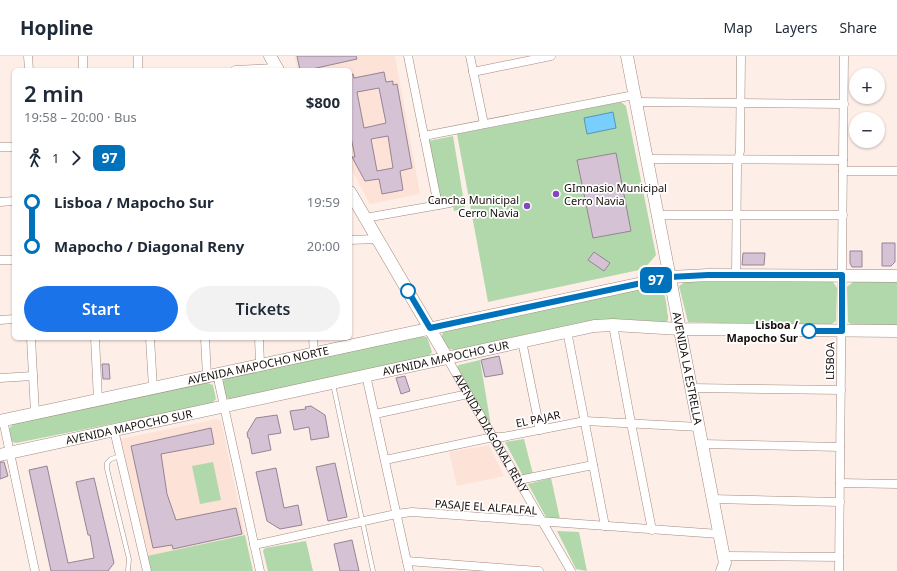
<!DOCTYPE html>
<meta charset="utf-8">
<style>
body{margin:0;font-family:"Noto Sans",sans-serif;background:#f2f2f3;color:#1f2937;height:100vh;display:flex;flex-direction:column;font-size:15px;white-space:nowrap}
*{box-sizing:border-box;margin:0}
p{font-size:13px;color:#747a83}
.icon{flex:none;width:22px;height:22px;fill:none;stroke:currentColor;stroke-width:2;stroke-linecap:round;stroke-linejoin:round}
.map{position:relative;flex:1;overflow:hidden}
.sheet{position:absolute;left:12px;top:12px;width:340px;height:272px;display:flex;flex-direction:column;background:#fff;border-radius:6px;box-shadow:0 1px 3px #0004}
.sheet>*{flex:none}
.badge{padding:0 8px;border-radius:6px;font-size:14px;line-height:26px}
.buttons{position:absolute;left:849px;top:12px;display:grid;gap:8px}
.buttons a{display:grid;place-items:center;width:36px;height:36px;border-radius:50%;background:#fff;box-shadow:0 1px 3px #0004;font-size:20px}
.map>.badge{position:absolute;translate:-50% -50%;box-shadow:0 0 0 2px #fff}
.legs{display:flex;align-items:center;gap:6px;height:44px;padding:0 12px;font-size:13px}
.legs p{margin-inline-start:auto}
.headline{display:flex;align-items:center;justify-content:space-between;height:68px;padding:0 12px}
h1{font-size:22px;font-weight:600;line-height:30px}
.cta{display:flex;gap:8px;margin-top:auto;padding:8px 12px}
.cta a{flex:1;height:46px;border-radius:24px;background:#1a73e8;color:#fff;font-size:16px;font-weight:600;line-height:46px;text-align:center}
.cta a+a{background:#f2f2f3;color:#1f2937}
ul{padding:0 12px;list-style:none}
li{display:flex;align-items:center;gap:14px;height:44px;font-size:15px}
li i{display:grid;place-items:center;width:6px;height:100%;margin:0 5px;background:currentColor}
li i::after{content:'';width:10px;height:10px;margin:-5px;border:3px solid;border-radius:50%;background:#fff}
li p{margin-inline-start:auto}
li:first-child i{background:linear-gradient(#0000 50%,currentColor 0)}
li:last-child i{background:linear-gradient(currentColor 50%,#0000 0)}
header{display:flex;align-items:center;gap:24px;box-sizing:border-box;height:56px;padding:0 20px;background:#fff;border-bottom:1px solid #e0e1e3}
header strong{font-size:19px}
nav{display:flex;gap:22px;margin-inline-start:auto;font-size:14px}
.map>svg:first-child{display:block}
.built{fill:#fde2d7}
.green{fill:#b1d8aa}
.water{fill:#78cefd;stroke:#5a94b4}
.building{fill:#d5c3d5;stroke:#958495;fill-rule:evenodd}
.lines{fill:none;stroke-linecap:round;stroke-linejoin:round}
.lane-casing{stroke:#a28a81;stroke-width:5}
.street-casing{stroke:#a28a81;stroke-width:9}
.secondary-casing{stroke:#a28a81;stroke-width:13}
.lane{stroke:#fff;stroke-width:4}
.street{stroke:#fff;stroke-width:8}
.secondary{stroke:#fff;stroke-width:12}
.line-1-casing{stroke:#fff;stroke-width:9}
.line-1{stroke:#0072bc;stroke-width:6}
.poi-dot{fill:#8446bb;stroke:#fff;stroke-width:1.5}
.stop-1-dot{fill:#fff;stroke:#0072bc;stroke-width:2}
.labels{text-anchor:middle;stroke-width:3.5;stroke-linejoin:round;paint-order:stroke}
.poi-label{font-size:11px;fill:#150d0a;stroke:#fff;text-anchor:start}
.stop-label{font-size:11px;font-weight:bold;fill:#150d0a;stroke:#fff;text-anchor:end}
.street-label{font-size:11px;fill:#150d0a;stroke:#fff}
</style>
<header>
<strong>Hopline</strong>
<nav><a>Map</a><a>Layers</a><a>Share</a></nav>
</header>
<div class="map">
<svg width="897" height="515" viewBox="0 0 897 515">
<rect width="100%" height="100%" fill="#feeee8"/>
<!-- built -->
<g class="built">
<path d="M294 0H395L420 138 370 148 350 111V14H298Z"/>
<path d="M217 363 221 365 245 479 147 500 112 387 125 382Z"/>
<path d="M489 389 504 420 457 430 449 396Z"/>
</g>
<!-- green -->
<g class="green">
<path d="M621 46 626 50 656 199 644 213 488 246 457 78Z"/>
<path d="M453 80 465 152 454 155 451 141 438 143 428 85Z"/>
<path d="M685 226H833L837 232 836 265 829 270 688 266 679 230Z"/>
<path d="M853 226H897V271H855L848 266 847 231Z"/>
<path d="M656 230C667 233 666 250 668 260V264L666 266 617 263 587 265 454 294 446 292C443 285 439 280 445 274Z"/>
<path d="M419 281H427L432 296 429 300 231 344 225 341 222 326 226 322Z"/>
<path d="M480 304 491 370 457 311 459 309Z"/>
<path d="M205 326 213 329 216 343 211 348 16 387 10 385 8 374 13 368Z"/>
<path d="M524 383 533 418 523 420 505 386Z"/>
<path d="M213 406 221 444 200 448 192 410Z"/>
<path d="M551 422 560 463 546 461 528 428Z"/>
<path d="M557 475 579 476 587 515 576 513Z"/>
<path d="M245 479 253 515H151L147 500Z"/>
<path d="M306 485 313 515H268L263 495 265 492Z"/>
</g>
<!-- water -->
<path class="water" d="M613 56 616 72 587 78 584 62Z"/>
<!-- building -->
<g class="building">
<path d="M297 0H356L357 3 312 13V14H300Z"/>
<path d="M384 16 386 26 393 25V29L397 28 412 112 400 115 403 134 382 138 379 123 365 125 352 101H355L350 76V19L353 18 354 22ZM379 32 386 67 364 72 357 36ZM388 80 393 112 377 115 371 83Z"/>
<path d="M616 97 631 175 593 182 577 104Z"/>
<path d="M882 187H895V206L891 210H882Z"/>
<path d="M850 195H862V211H852L850 207Z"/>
<path d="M594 196 610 207 604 215 588 204Z"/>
<path d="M743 197H765L764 209H742Z"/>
<path d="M499 300 503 318 485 321 481 304Z"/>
<path d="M102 308H109L110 323H103Z"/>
<path d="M405 320 410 335 401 338 396 322Z"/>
<path d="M311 350 325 359 329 381 311 384 309 371 294 374 290 355 306 353 305 351Z"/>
<path d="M277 359 281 377 268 379 271 394 252 398 249 382H248L247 377 256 362Z"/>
<path d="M211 372 214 388 161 398 167 438 176 464 236 452 242 478 173 493 172 489 153 492 131 390Z"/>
<path d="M0 406H4L8 420 0 423Z"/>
<path d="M335 407 347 461 328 465 316 411Z"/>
<path d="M47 410 68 507 94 502 90 479H88L76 426 94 422 114 507 108 515H51L29 414Z"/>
<path d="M276 412 284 452 298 449 302 469 280 473 267 465 256 416Z"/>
<path d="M352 484 359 515H340L334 488Z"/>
</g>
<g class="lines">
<!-- lane casing -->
<g class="lane-casing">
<g id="lane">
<path d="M333 328 373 515"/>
<path d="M120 400 111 403 107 407V413L129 503 128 515"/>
</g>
</g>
<!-- street casing -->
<g class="street-casing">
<g id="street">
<path d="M28 0 29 14"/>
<path d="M83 0V14"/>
<path d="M138 0V14"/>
<path d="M408 0 438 149"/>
<path d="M470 0 484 68"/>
<path d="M235 14 277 12"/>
<path d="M473 16 551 0"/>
<path d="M636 46 844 48"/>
<path d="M424 80 634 39"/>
<path d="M0 91H14"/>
<path d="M647 103 843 104"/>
<path d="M843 115H897"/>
<path d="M0 146 14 145"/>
<path d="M658 159H843"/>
<path d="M365 162 450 147"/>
<path d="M350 184 377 183"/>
<path d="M0 204H14"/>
<path d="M736 219 737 110 740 95 741 0"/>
<path d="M0 264 14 263"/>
<path d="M613 269 631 367 652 474"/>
<path d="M567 275 605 470"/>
<path d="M31 282 35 357"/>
<path d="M95 282 98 344"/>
<path d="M150 282 153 332"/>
<path d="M205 282 207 320"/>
<path d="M259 282 260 308"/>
<path d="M313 282 314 297"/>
<path d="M522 285 540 374"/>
<path id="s1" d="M447 302 571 515"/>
<path d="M217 318 260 515"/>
<path d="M366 319 409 515"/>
<path d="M0 322 33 320"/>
<path d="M691 332 841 334"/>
<path d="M375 358 468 338"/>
<path d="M3 364 35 515"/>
<path d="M114 374 147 515"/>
<path d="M702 388 840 391"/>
<path d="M385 404 493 381H503L585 365 699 371"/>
<path d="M519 424 593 409"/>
<path d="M840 427 897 428"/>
<path d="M712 443 840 446"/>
<path d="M254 489 396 458 412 456 719 478"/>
<path d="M723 500 839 501"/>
<path d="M407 505 539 515"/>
<path d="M839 515 844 0"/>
</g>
</g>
<!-- secondary casing -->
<g class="secondary-casing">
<g id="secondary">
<path d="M270 0 278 14"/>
<path id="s2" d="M627 0 725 507 722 515"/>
<path d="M350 136 447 302"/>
<path id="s3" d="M0 365 670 221 708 219 897 220"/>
<path id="s4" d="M0 399 594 270 613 269 680 273 897 275"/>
</g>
</g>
<!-- lane -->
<use href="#lane" class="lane"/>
<!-- street -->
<use href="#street" class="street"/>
<!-- secondary -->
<use href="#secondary" class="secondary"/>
</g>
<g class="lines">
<!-- line-1 casing -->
<g class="line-1-casing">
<path id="line-1" d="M408 235 430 272 670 221 708 219H842V275H809"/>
</g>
<!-- line-1 -->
<use href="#line-1" class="line-1"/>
</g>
<!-- markers -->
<g class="poi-dot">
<circle cx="556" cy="138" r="4"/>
<circle cx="527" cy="150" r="4"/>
</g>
<g class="stop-1-dot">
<circle cx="408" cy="235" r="7"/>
<circle cx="809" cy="275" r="7"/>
</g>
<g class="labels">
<!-- poi labels -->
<g class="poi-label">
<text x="564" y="136">GImnasio Municipal<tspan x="564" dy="13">Cerro Navia</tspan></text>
<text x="519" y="148" text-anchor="end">Cancha Municipal<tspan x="519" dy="13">Cerro Navia</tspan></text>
</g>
<!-- stop labels -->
<g class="stop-label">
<text x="798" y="273">Lisboa /<tspan x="798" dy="13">Mapocho Sur</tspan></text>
</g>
<!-- street labels -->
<g class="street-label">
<text dy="4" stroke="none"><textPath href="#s4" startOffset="456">AVENIDA MAPOCHO SUR</textPath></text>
<text transform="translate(830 305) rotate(-89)" y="4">LISBOA</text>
<text dy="4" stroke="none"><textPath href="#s3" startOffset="264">AVENIDA MAPOCHO NORTE</textPath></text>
<text dy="4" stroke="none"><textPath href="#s2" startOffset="318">AVENIDA LA ESTRELLA</textPath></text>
<text transform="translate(538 363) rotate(-12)" y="4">EL PAJAR</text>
<text dy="4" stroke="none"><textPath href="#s4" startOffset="132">AVENIDA MAPOCHO SUR</textPath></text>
<text dy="4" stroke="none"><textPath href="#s1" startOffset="87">AVENIDA DIAGONAL RENY</textPath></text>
<text transform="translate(486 451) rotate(4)" y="4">PASAJE EL ALFALFAL</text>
</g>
</g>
</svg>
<div class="buttons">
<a>+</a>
<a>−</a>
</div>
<b class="badge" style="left:656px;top:224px;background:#0072bc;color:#fff">97</b>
<section class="sheet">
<div class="headline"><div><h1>2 min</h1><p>19:58 – 20:00 · Bus</p></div><b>$800</b></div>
<div class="legs"><svg class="icon" aria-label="walk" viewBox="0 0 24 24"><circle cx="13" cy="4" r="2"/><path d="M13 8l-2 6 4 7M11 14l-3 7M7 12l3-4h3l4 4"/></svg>1<svg class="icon" aria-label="forward" viewBox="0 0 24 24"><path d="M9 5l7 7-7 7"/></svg><b class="badge" style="background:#0072bc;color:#fff">97</b></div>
<ul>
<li><i style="color:#0072bc"></i><b>Lisboa / Mapocho Sur</b><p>19:59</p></li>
<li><i style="color:#0072bc"></i><b>Mapocho / Diagonal Reny</b><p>20:00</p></li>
</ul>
<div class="cta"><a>Start</a><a>Tickets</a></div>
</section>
</div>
